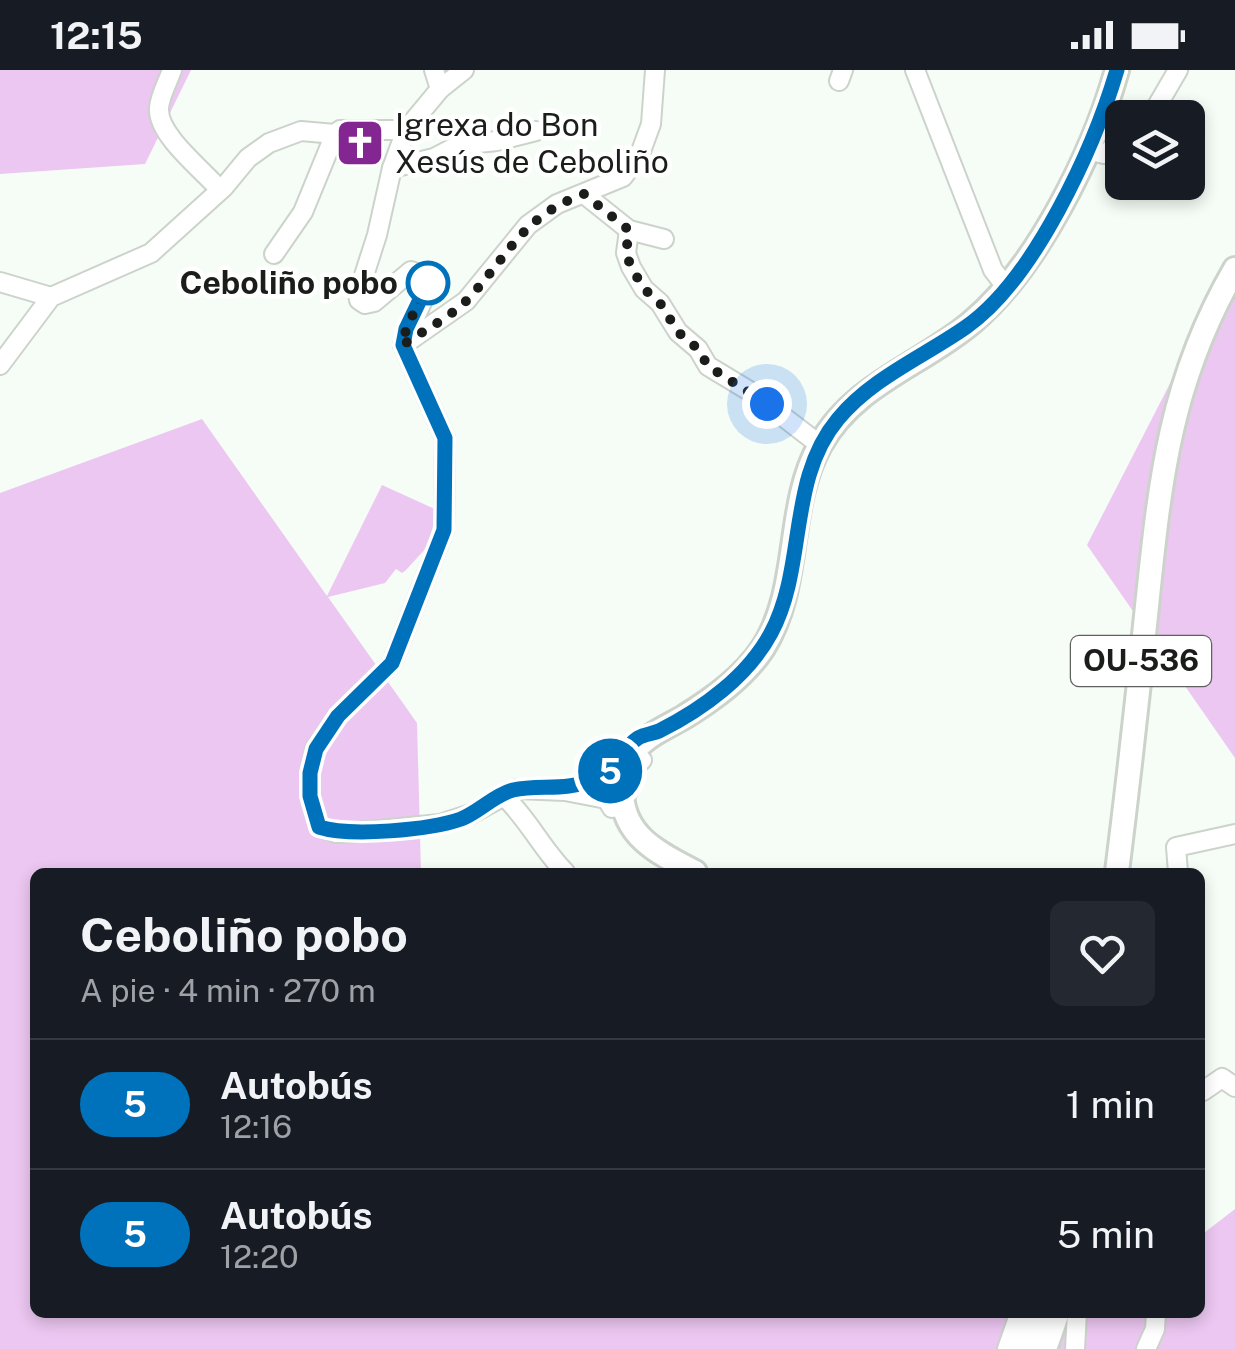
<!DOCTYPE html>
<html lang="es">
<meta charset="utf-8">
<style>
body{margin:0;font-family:"Public Sans",sans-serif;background:#242831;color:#f1f3f6;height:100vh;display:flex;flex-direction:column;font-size:38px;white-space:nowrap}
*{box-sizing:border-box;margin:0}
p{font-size:32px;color:#9ea1a6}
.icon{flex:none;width:55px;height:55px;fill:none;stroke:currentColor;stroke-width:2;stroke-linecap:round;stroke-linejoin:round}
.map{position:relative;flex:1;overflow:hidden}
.drawer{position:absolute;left:30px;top:798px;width:1175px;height:450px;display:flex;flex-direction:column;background:#171b24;border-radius:15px;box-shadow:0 5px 15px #0003}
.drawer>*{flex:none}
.badge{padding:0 20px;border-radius:32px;font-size:35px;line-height:65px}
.tools{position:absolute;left:1105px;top:30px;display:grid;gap:20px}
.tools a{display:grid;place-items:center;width:100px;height:100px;border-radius:15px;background:#171b24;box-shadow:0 5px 15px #0003;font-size:50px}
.you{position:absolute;width:50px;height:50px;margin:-25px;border:8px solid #fff;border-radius:50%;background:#1a73e8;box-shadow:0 0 0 15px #1a73e833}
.map>.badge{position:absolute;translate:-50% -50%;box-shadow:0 0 0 5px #fff}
.round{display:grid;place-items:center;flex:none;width:105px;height:105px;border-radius:15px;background:#242831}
.headline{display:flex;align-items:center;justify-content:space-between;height:170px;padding:0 50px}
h1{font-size:48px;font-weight:700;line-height:75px}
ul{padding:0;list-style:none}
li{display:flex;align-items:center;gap:30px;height:130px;padding:0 50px;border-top:2px solid #363941}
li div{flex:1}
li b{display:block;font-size:38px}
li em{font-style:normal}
li .badge{min-width:110px;font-weight:700;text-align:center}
.status{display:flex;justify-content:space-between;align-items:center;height:70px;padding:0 50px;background:#171b24;direction:ltr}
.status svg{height:28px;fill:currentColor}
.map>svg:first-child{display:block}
.green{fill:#ecc7f1}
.building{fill:#c7cdc6}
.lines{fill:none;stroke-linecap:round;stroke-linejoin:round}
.minor-casing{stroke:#ccd3cb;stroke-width:22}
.major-casing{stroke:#ccd3cb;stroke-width:28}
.minor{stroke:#fff;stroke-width:18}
.major{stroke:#fff;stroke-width:22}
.line-casing{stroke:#fff;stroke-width:22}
.line{stroke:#0072bc;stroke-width:15}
.walk{stroke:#1b1d1b;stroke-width:10;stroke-dasharray:0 18}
.stop-dot{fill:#fff;stroke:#0072bc;stroke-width:5}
.labels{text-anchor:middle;stroke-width:9;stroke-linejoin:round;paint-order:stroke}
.shield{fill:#fff;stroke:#5f615f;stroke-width:2.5}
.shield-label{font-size:30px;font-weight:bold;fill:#1b1d1b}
.poi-label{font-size:32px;fill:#1b1d1b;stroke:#fff;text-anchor:start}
.stop-label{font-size:32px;font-weight:bold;fill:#1b1d1b;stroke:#fff;text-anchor:end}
</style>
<div class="status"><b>12:15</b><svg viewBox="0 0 49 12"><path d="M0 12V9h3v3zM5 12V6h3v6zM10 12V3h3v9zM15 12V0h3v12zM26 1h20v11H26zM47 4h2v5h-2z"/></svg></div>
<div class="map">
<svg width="1235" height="1279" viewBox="0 0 1235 1279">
<rect width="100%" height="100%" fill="#f6fdf6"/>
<!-- green -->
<g class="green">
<path d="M0 0H191L145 94 0 104Z"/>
<path d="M1235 187V688L1087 475Z"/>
<path d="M202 349 327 526 382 415 437 440 428 476 406 500 402 503 396 499 385 513 328 527 417 653 421 802H35V1242H1200V1166L1235 1139V1279H0V423Z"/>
</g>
<!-- building -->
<path class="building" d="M345 72H380L372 89 344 76Z"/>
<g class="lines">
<!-- minor casing -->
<g class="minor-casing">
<g id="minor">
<path d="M172 0C168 12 160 25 159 38 157 65 203 100 220 120"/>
<path d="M434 0 440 19"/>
<path d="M915 0 993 200 1007 218"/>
<path d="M839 11 843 0"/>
<path d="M1150 48 1178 0"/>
<path d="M406 60 440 19 464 0"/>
<path d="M1088 80 1104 84 1122 72"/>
<path d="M392 98 434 88 459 75 497 71 536 61"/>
<path d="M584 124 629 160 664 169"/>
<path d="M629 160 626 183 631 197 644 219 660 233 678 262 698 279 708 296 751 322 820 375"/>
<path d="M274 184 303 142 335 64"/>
<path d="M0 212 51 227"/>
<path d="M403 275 445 368 444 460 392 593 338 646 315 679 310 703V726L319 757 336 763 358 762 440 754 471 744 517 719 565 721 617 731 627 724 632 700 642 690"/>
<path d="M403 275 466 231 528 155 557 134 623 107 640 84 651 54 655 0"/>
<path d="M0 295 51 227 151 183 224 117 248 88 269 73 301 61 335 64 340 60H406L392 98 377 165 358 224 359 230 365 234 374 232 411 201 424 206C432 228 408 253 403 275"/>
<path d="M503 725C529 750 542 779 565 802"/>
<path d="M612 738C595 714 612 697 627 678"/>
<path d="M1178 802 1176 777 1235 764"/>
<path d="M1203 1021 1222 1008 1235 1017"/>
<path d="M1007 1279 1020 1242"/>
<path d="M1075 1279 1077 1242"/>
<path d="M1146 1279 1155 1259 1156 1242"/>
</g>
</g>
<!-- major casing -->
<g class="major-casing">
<g id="major">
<path d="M695 802C661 784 624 768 622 724 622 708 625 693 634 681 647 665 667 657 684 647 713 629 744 607 763 578 802 517 785 437 820 375 854 314 921 295 971 253 1037 198 1094 82 1117 0"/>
<path d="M1117 802C1128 714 1138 625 1147 536 1160 410 1170 311 1235 199"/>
<path d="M1027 1279 1040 1242"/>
<path d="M1045 1279 1058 1242"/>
</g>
</g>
<!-- minor -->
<use href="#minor" class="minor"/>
<!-- major -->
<use href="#major" class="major"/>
</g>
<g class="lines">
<!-- line casing -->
<g class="line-casing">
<path id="line" d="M428 213 406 259 403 275 445 368 444 460 392 593 338 646 316 679 310 703V726L319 757C350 767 430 760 461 749 479 742 494 725 513 720 541 714 564 722 595 709 615 701 620 680 638 668 645 664 652 664 659 661 703 639 748 606 771 563 807 496 787 410 838 349 872 308 923 287 966 257 1034 210 1094 78 1117 0"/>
</g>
<!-- line -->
<use href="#line" class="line"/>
<!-- walk -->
<path class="walk" d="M428 213 406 259 403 275C424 260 451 247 468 229 510 184 521 147 584 124L629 160 626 183 631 197 644 219 660 233 678 262 698 279 708 296 767 334"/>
</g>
<!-- icons -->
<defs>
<g id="church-square" transform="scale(2.5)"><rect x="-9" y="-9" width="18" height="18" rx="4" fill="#842692" stroke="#fff"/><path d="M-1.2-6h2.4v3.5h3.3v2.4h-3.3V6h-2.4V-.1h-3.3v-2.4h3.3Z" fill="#fff"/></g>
</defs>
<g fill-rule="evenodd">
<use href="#church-square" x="360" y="73"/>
</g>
<!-- markers -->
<circle class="stop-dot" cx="428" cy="213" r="20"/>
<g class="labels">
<!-- shield labels -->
<rect class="shield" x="1071" y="566" width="140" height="50" rx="8"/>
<g class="shield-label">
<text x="1141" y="601">OU-536</text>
</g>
<!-- poi labels -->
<g class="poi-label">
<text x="395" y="66">Igrexa do Bon<tspan x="395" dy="37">Xesús de Ceboliño</tspan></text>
</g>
<!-- stop labels -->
<g class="stop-label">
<text x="398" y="224">Ceboliño pobo</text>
</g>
</g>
</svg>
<div class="tools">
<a><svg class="icon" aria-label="layers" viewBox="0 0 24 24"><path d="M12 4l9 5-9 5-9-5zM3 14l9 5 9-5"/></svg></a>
</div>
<div class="you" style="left:767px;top:334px"></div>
<b class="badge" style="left:610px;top:701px;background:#0072bc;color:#fff">5</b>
<section class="drawer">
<div class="headline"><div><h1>Ceboliño pobo</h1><p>A pie · 4 min · 270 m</p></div><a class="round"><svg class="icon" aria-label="heart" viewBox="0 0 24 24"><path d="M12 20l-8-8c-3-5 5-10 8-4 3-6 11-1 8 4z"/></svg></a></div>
<ul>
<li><span class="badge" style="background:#0072bc;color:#fff">5</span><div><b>Autobús</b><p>12:16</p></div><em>1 min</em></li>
<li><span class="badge" style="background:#0072bc;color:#fff">5</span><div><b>Autobús</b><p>12:20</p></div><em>5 min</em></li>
</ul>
</section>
</div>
